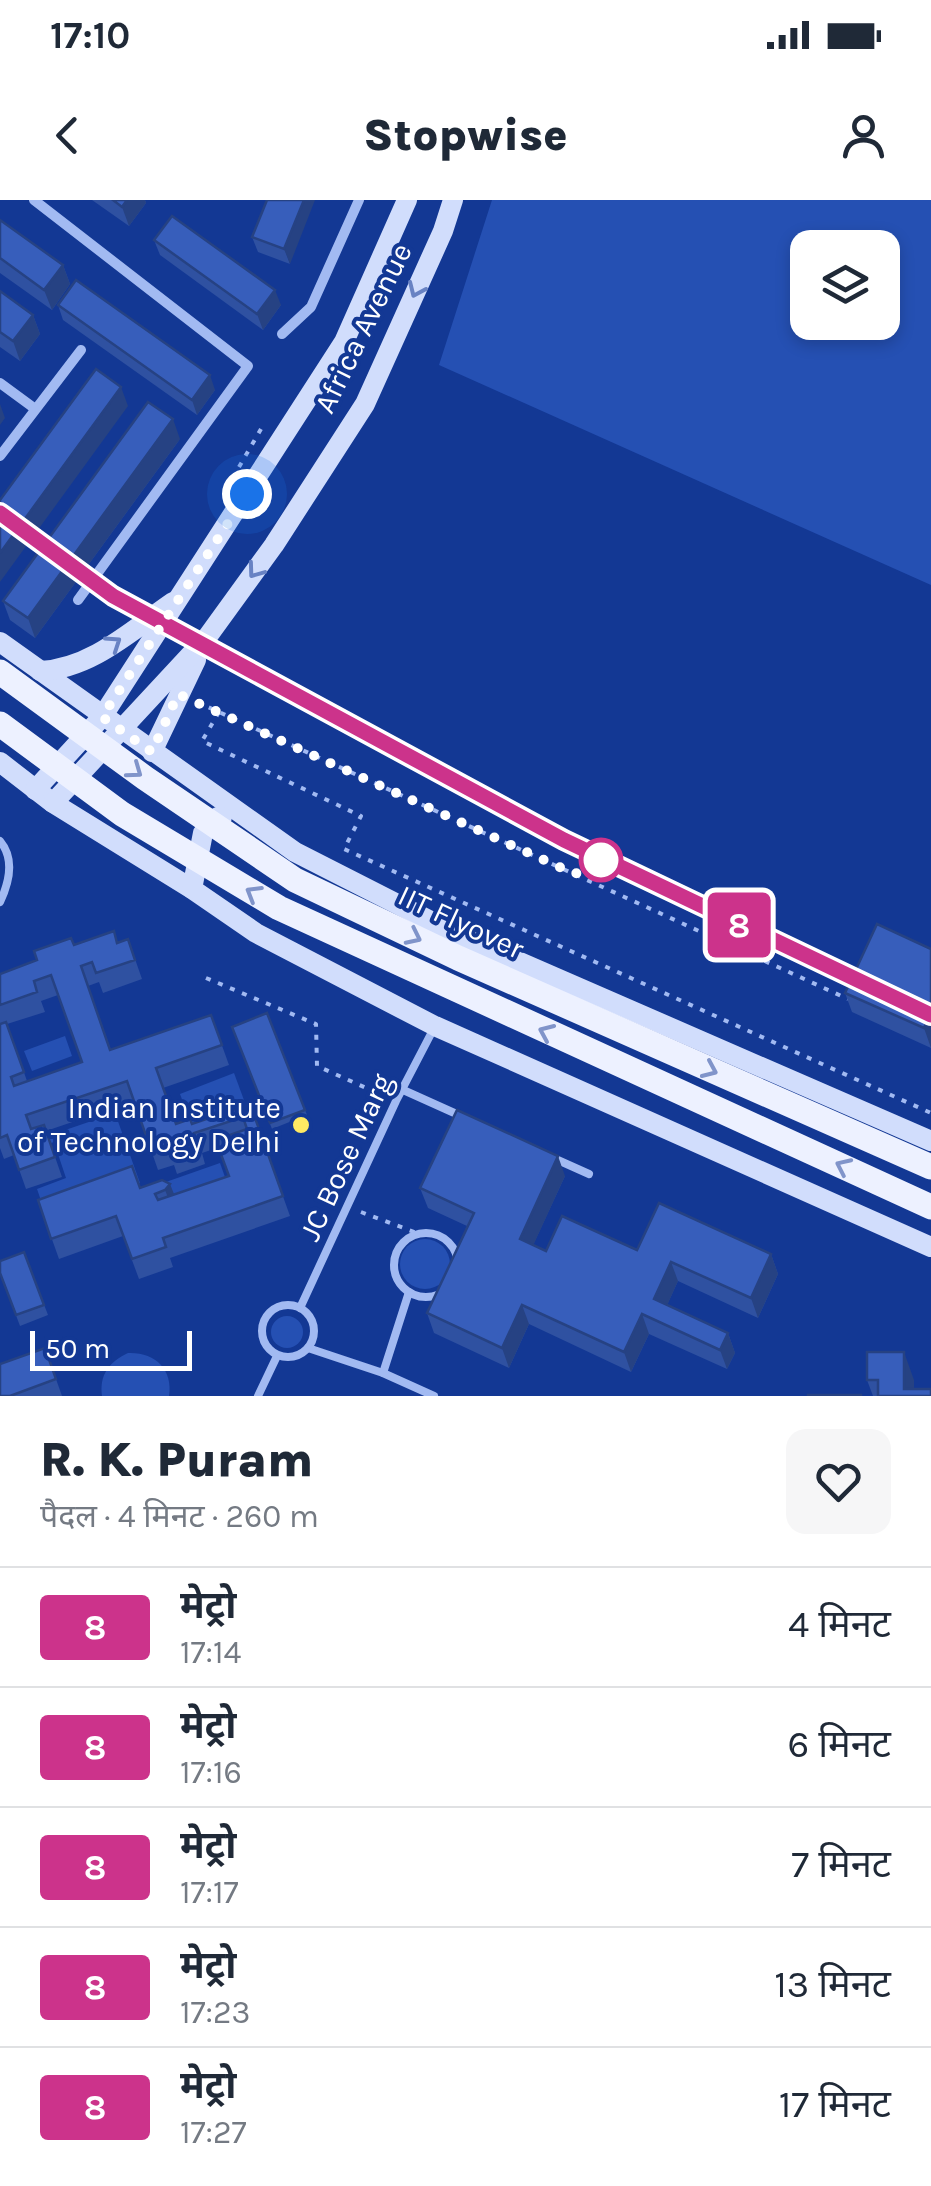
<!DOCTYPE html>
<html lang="hi">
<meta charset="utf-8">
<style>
body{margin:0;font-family:Karla,"Noto Sans Devanagari",sans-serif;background:#f6f6f7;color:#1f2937;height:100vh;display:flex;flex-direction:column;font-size:38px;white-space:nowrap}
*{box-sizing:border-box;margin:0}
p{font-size:32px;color:#747a83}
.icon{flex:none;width:55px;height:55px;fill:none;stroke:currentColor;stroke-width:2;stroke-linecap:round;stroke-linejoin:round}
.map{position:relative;height:1196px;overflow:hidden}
.details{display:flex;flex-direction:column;background:#fff;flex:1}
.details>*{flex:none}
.badge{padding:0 20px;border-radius:8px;font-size:35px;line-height:65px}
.controls{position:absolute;left:790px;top:30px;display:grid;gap:20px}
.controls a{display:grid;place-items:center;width:110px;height:110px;border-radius:20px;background:#fff;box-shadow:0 5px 15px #0003;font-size:50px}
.scale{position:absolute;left:30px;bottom:25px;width:162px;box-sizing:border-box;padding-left:10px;border:5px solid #fff;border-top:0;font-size:28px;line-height:35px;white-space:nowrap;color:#fff;-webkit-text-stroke:8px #133894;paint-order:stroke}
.you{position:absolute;width:50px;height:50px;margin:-25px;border:8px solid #fff;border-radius:50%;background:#1a73e8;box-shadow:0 0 0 15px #1a73e833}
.map>.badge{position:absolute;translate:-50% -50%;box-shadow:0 0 0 5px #fff}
.round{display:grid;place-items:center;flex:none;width:105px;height:105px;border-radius:20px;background:#f6f6f7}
.headline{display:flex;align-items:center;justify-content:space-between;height:170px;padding:0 40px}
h1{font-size:48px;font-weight:800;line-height:75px}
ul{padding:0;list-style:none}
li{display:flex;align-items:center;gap:30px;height:120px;padding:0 40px;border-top:2px solid #e0e1e3}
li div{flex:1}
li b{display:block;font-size:38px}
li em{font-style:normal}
li .badge{min-width:110px;font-weight:700;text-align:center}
.status{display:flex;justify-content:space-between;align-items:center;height:70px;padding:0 50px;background:#fff;direction:ltr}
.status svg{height:28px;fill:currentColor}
header{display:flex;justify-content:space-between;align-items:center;height:130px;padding:0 40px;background:#fff;font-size:45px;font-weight:800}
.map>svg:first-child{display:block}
.green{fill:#2550b3;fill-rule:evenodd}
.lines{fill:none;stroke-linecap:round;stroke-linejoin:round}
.path{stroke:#a2baf2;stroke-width:4;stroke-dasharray:5 8;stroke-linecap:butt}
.lane{stroke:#a2baf2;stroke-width:8}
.street{stroke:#a2baf2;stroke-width:10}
.secondary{stroke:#d1ddfc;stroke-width:20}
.primary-bridge{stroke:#edf1ff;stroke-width:25}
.wall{fill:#2f51a1;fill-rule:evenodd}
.shaded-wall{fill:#264283}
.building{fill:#375ebb;stroke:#264283;stroke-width:2.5}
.oneway{stroke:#6882c3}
.oneway2{stroke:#8094ca}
.line-casing{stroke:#fff;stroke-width:22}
.line{stroke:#cc338b;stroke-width:15}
.walk{stroke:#fff;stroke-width:10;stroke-dasharray:0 18}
.stop-dot{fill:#fff;stroke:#cc338b;stroke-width:5}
.poi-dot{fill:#ffe963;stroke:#133894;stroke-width:4}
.labels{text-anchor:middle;stroke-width:8;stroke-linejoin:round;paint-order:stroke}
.street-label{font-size:30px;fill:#fff;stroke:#133894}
.poi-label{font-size:30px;fill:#fff;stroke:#133894;text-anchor:end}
</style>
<div class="status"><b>17:10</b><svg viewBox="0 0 49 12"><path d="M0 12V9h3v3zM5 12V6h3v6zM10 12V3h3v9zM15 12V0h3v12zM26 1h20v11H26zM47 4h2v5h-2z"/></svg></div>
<header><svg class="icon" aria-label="back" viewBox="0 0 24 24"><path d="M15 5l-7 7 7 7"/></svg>Stopwise<svg class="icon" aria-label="person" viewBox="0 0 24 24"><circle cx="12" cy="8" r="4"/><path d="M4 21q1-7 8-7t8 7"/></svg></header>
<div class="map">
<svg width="931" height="1196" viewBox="0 0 931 1196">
<rect width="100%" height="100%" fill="#133894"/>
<!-- green -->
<g class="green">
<path d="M492 0H931V385L439 165ZM808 48H882V122H808Z"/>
<path d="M65 836 72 856 32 871 24 851Z"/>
<path d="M234 873 248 911 194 932 180 894Z"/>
<path d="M115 913 140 983 46 1015 37 989 66 978 54 942 41 946 39 939Z"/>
<path d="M220 963 231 994 168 999 163 983Z"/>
<circle cx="425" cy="1064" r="25"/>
<circle cx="287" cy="1132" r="16"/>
<path d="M128 1153C155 1152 173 1169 169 1196H102C99 1175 109 1162 128 1153Z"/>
</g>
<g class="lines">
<!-- path -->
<g class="path">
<path d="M239 267 261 229"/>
<path d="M197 502 848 799"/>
<path d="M219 512 202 541 361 616 344 649 931 913"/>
<path d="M206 778 316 824 317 866 382 895"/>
<path d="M361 1012 417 1033"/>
</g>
<!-- lane -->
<g class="lane">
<path d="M0 641C15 659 9 683 0 702"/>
<path d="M401 889 461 916"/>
<path d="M551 957 589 974"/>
<circle cx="426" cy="1065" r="32"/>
<circle cx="288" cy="1131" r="26"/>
<path d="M300 1108 396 901 434 828"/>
<path d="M308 1148 383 1173 434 1196"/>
<path d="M383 1173 409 1092"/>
<path d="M258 1196 277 1156"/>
</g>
<!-- street -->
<g class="street">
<path d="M34 0 248 166 78 400"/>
<path d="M282 134 311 107 359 0"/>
<path d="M0 183 34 208"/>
<path d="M0 256 81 150"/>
</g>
<!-- secondary -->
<g class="secondary">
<path d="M0 442 295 652 460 736 931 941"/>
<path d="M40 471C91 469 132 430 173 402"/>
<path d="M152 552 196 460"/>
<path d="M0 562 53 603 192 689 256 733 435 826 931 1047"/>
<path d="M35 590 102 517 344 142 407 0"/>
<path d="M53 603 208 436 274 345 365 204 443 31 453 0"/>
<path d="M192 689 203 633 218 617H222"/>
</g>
<!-- primary-bridge -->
<g class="primary-bridge">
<path d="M0 472 145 578 295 680 458 758 931 967"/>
<path d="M0 524 122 614 279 708 931 1007"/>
</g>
</g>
<!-- wall -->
<g class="wall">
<path d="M92 0H145L146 3 129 26Z"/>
<path d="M267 0 290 64 258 52 252 37Z"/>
<path d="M0 20 63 65 70 84 52 110 0 73Z"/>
<path d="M154 40 281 105 263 130 160 55Z"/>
<path d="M0 91 33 115 40 134 20 161 0 147Z"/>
<path d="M58 105 215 190 197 215 63 120Z"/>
<path d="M180 239 35 438 10 420 3 401Z"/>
<path d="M128 739 142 779 103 793 99 782 88 786 111 850 211 815 229 865 163 888 176 924H192L250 904 290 1016 170 1058 173 1067 139 1079 123 1036 59 1059 38 1000 140 988 162 980 174 995 229 976V944L202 953 205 964 177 974 174 965 158 970 134 901 46 931 62 977 26 989 14 955 4 959 0 948V774L74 745 117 743ZM58 795 82 862 27 881 7 824 45 812 41 801Z"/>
<path d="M931 749V848L852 812 845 793Z"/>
<path d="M267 813 307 915 272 929 232 827Z"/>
<path d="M565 976 533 1045 546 1051 637 1050 771 1054 778 1074 758 1118 678 1081 667 1105 728 1133 735 1153 727 1169 649 1134 631 1172 529 1124 509 1168 434 1133 427 1113 467 1026 428 1008 420 988Z"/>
<path d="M24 1052 48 1115 20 1126 0 1073Z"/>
<path d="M45 1148 62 1196H0Z"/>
<path d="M867 1180H914V1189L931 1196H873Z"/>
</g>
<!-- shaded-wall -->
<g class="shaded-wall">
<path d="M127 0H145L146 3 129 26 122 7Z"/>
<path d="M304 0H315L290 64 284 49Z"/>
<path d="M63 65 70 84 52 110 44 90Z"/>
<path d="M275 90 281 105 263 130 257 114Z"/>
<path d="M33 115 40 134 20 161 13 141Z"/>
<path d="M210 175 215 190 197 215 192 200Z"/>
<path d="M121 187 128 206 0 382V353Z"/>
<path d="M0 204 5 218 0 225Z"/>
<path d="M173 219 180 239 35 438 28 418Z"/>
<path d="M931 812V848L924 828Z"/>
<path d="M558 956 565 976 527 1059 520 1039Z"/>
<path d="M170 984 178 1004 173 1010 165 990Z"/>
<path d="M771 1054 778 1074 758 1118 751 1098Z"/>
<path d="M671 1062 678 1081 661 1119 654 1099Z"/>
<path d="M522 1105 529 1124 509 1168 502 1148Z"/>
<path d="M642 1114 649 1134 631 1172 624 1152Z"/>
<path d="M728 1133 735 1153 727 1169 720 1150Z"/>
<path d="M904 1152 914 1180V1196L904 1189Z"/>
</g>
<!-- building -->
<g class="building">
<path d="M113 0H127L122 7Z"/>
<path d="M267 0H304L284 49 252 37Z"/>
<path d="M172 16 275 90 257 114 154 40Z"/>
<path d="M0 20 63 65 44 90 0 58Z"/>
<path d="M76 80 210 175 192 200 58 105Z"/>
<path d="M0 91 33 115 13 141 0 132Z"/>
<path d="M96 169 121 187 0 353V300Z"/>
<path d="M148 202 173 219 28 418 3 401Z"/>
<path d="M877 724 931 749V812L924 828 845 793Z"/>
<path d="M114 731 117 743 128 739 135 760 96 773 92 762 81 766 110 850 211 815 222 845 156 868 176 924 190 919 192 924 250 904 283 996 163 1038 166 1047 132 1059 116 1016 51 1039 38 1000 132 966 140 988 162 980 170 984 165 990 155 994 158 1000 229 976 219 949 230 945 227 936 247 929 243 917 194 933 198 945 170 954 167 945 151 950 127 881 26 915 31 929 44 925 55 957 19 970 7 935 0 938V824L6 822 24 872 11 877 14 886 82 862 51 775 34 781 37 792 0 805V774L37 760 34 751 71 738 74 745Z"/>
<path d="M267 813 305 910 270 923 232 827Z"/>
<path d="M457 910 558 956 520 1039 546 1051 562 1016 637 1050 659 1003 771 1054 751 1098 671 1062 654 1099 728 1133 720 1150 642 1114 624 1152 522 1105 502 1148 427 1113 474 1013 420 988Z"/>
<path d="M24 1052 44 1105 16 1115 0 1073V1061Z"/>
<path d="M45 1148 56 1179 10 1196H0V1164Z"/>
<path d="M867 1152H904V1189H931V1196H878V1180H867Z"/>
<rect x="808" y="1195" width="53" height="1"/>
</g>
<!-- one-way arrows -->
<defs><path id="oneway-chevron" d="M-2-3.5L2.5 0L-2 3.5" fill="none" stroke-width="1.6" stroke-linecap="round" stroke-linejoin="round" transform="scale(2.5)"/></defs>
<g class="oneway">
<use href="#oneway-chevron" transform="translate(416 90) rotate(114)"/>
<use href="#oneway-chevron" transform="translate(255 371) rotate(126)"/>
<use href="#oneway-chevron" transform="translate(114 443) rotate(-34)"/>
</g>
<g class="oneway2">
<use href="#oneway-chevron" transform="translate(135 571) rotate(36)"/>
<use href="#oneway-chevron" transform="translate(253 693) rotate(-149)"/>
<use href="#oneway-chevron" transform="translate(414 737) rotate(26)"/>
<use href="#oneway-chevron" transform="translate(546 832) rotate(-156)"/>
<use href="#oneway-chevron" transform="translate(710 870) rotate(24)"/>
<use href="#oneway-chevron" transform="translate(843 966) rotate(-155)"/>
</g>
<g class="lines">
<!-- line casing -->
<g class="line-casing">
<path id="line" d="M0 313 113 396 564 640 931 815"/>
</g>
<!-- line -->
<use href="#line" class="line"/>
<!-- walk -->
<path class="walk" d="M247 294 102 517 152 552 178 494 575 674 601 660"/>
</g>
<!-- markers -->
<circle class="stop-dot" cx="601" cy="660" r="20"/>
<circle class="poi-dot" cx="301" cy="925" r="10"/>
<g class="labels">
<!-- street labels -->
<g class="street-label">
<text transform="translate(363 128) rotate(-64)" y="10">Africa Avenue</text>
<text transform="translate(461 722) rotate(25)" y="10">IIT Flyover</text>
<text transform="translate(346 957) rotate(-65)" y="10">JC Bose Marg</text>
</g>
<!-- poi labels -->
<g class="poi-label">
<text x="281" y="918">Indian Institute<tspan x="281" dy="34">of Technology Delhi</tspan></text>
</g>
</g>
</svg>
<div class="controls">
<a><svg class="icon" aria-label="layers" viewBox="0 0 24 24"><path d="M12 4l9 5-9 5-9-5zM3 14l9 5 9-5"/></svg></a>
</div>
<div class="scale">50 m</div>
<div class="you" style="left:247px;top:294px"></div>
<b class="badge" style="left:739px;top:725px;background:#cc338b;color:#fff">8</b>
</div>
<section class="details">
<div class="headline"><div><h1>R. K. Puram</h1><p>पैदल · 4 मिनट · 260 m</p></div><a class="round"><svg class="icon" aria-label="heart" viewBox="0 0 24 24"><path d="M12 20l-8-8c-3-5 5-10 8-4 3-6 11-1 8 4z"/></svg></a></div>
<ul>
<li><span class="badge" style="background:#cc338b;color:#fff">8</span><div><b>मेट्रो</b><p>17:14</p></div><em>4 मिनट</em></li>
<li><span class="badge" style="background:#cc338b;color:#fff">8</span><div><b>मेट्रो</b><p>17:16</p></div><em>6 मिनट</em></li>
<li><span class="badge" style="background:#cc338b;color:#fff">8</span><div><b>मेट्रो</b><p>17:17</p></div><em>7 मिनट</em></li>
<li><span class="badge" style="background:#cc338b;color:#fff">8</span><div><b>मेट्रो</b><p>17:23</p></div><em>13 मिनट</em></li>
<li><span class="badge" style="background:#cc338b;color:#fff">8</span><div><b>मेट्रो</b><p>17:27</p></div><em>17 मिनट</em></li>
</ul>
</section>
